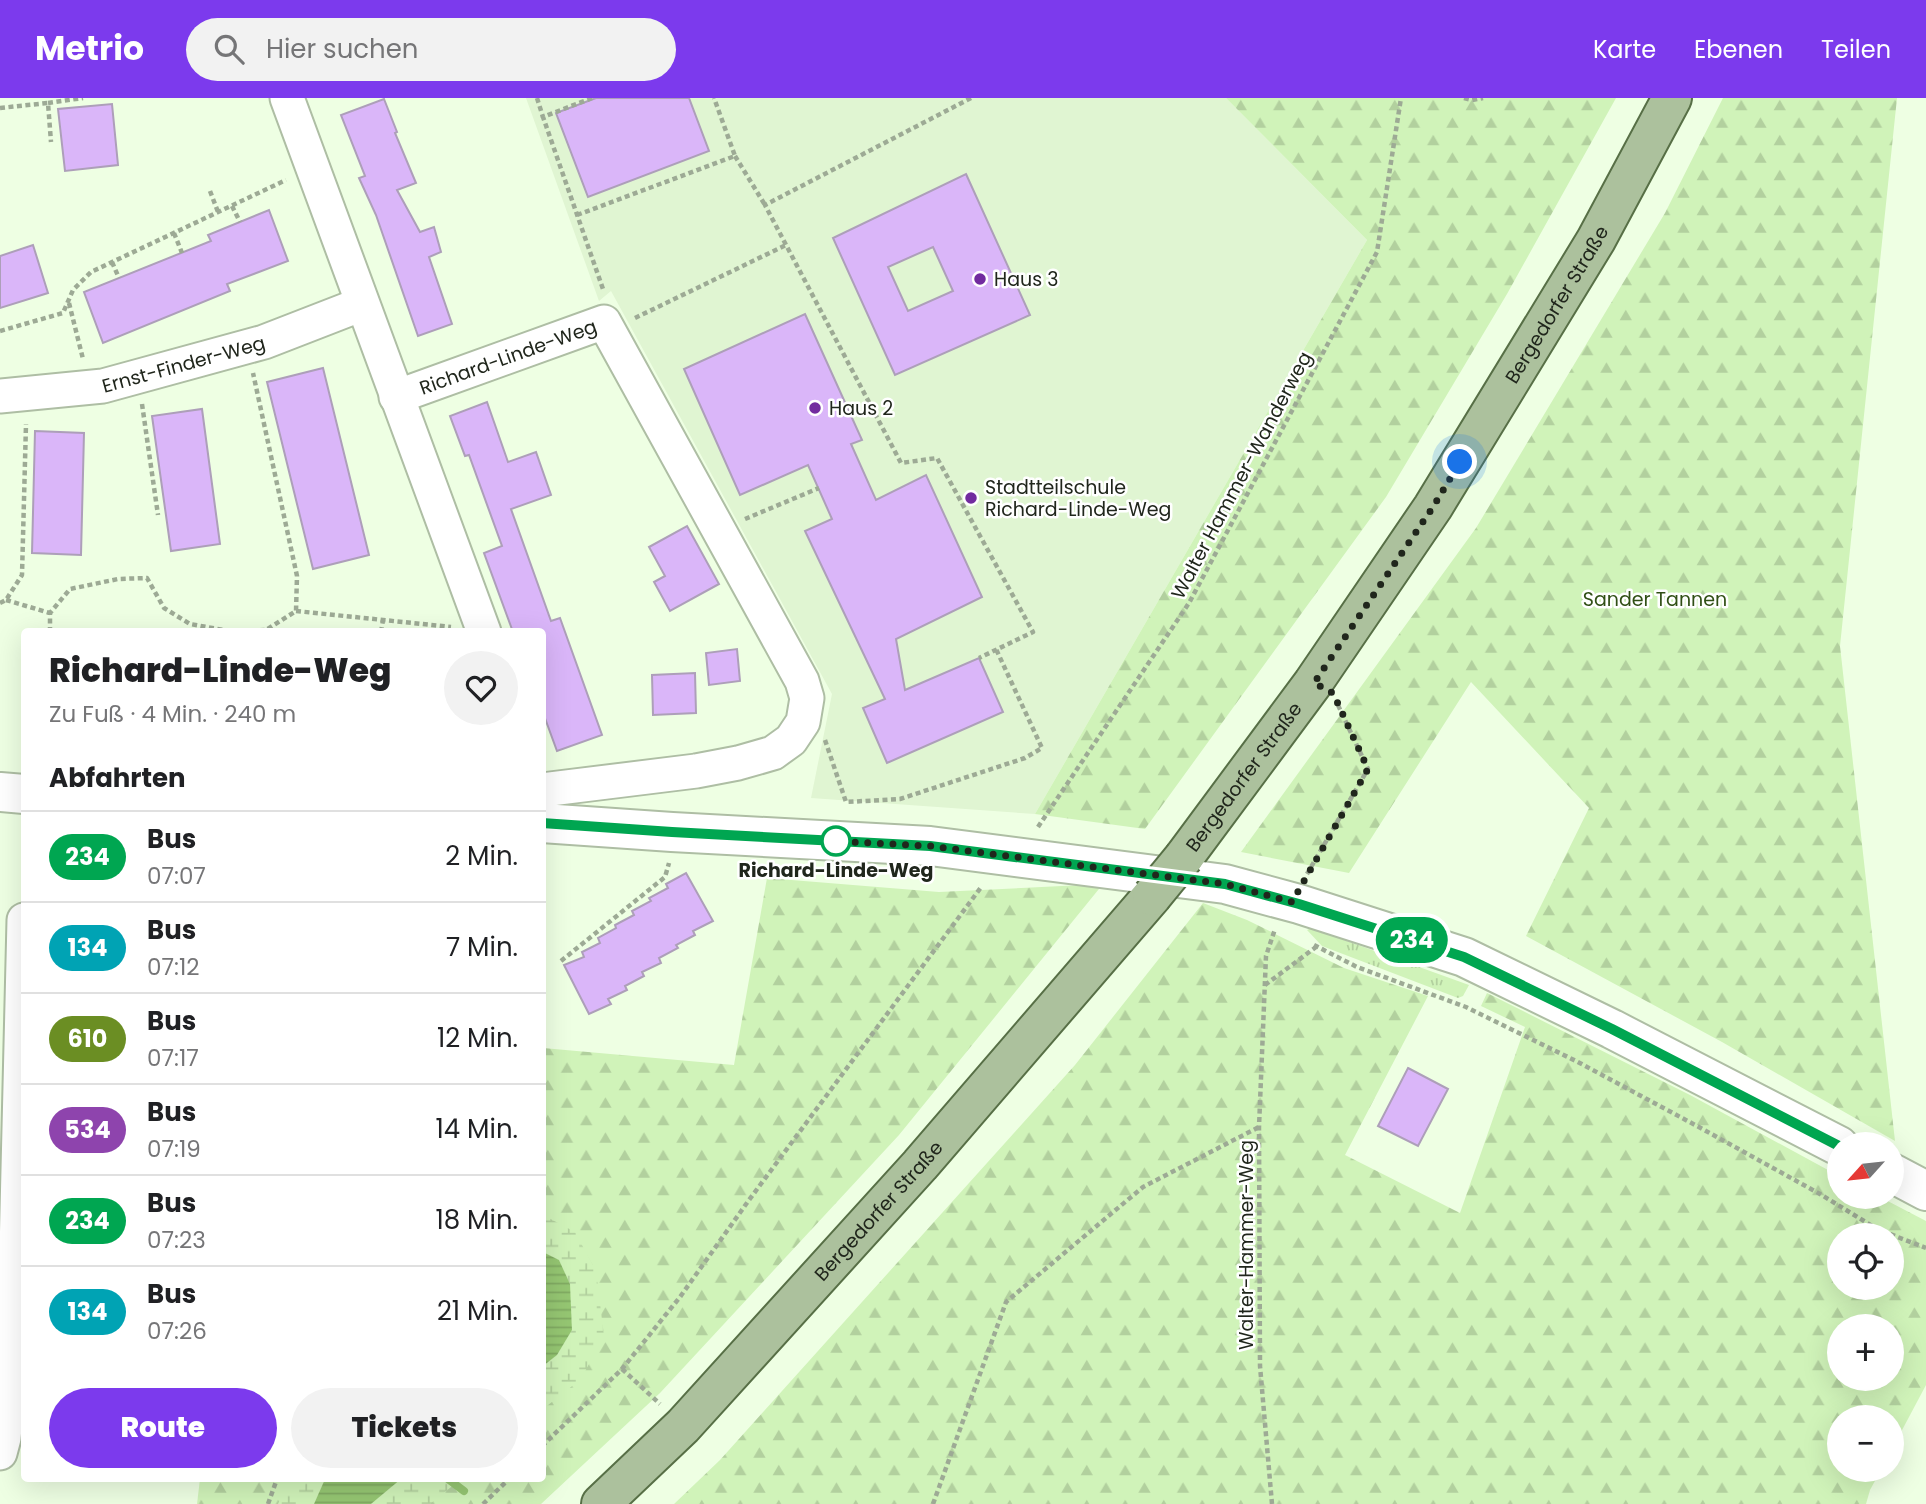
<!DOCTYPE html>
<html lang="de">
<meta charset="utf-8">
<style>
body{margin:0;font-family:Poppins,sans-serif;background:#f2f2f2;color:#202124;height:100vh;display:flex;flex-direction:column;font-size:26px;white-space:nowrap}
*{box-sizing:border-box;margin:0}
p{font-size:23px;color:#757577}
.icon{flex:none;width:38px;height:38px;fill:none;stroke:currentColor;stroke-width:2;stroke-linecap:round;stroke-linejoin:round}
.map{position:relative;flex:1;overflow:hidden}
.drawer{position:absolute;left:21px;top:530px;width:525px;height:854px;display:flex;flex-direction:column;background:#fff;border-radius:7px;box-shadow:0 7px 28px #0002}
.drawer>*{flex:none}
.badge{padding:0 14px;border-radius:23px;font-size:24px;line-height:46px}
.needle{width:46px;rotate:243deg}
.fabs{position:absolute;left:1827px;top:1034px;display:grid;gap:14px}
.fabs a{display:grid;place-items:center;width:77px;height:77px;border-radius:50%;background:#fff;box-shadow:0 7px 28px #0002;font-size:35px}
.you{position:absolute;width:35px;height:35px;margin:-18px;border:5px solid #fff;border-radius:50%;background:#1a73e8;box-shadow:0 0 0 10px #1a73e833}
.map>.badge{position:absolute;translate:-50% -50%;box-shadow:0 0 0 4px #fff}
h2{padding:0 28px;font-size:26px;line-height:63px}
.round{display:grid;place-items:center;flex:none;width:74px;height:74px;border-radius:37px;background:#f2f2f2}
.summary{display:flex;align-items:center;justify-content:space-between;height:119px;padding:0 28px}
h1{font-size:33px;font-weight:800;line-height:52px}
.action{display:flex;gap:14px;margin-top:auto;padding:14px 28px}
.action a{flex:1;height:80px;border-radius:42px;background:#7c3aed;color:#fff;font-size:28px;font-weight:800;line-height:80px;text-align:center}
.action a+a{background:#f2f2f2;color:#202124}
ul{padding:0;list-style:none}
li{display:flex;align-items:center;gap:21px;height:91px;padding:0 28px;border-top:2px solid #e0e0e0}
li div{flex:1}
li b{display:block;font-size:26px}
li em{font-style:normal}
li .badge{min-width:77px;font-weight:700;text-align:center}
header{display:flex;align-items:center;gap:42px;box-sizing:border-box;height:98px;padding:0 35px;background:#7c3aed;color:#fff}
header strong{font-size:33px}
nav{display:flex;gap:38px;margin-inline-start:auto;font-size:24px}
.search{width:490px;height:63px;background:#f2f2f2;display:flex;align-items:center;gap:18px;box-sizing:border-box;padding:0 24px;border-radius:38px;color:#757577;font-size:26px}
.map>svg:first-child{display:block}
.built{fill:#e0f5d2}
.grass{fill:url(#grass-tufts)}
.forest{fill:url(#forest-firs);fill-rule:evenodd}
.wetland{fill:url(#wetland-marsh)}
.water{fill:url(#water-rules)}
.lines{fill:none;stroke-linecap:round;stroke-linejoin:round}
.stream{stroke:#95c672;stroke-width:8}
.building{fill:#dab6f9;stroke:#ad9fb9;stroke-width:2;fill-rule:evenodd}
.minor-casing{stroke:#aebea4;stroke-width:37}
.tertiary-casing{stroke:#aebea4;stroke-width:42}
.primary-casing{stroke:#576f46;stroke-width:42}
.path{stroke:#9daa95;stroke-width:4.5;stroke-dasharray:5 3.5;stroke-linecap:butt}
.minor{stroke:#fff;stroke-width:33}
.tertiary{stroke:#fff;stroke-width:38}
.primary{stroke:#acc19d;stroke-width:38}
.primary-bridge-casing{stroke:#576f46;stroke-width:42;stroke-linecap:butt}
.primary-bridge{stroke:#acc19d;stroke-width:38}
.line-casing{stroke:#fff;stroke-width:16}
.line{stroke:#00a651;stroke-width:10}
.walk{stroke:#20261c;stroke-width:7;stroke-dasharray:0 12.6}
.poi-dot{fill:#722b9f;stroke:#fff;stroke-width:2.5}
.stop-dot{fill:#fff;stroke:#00a651;stroke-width:3.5}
.labels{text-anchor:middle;stroke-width:5;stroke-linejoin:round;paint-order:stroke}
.poi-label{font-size:19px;fill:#20261c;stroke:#fff;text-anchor:start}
.street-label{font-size:19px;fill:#20261c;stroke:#fff}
.park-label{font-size:19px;fill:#304f15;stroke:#fff}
.stop-label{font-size:19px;font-weight:bold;fill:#20261c;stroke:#fff}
</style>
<header>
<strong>Metrio</strong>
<div class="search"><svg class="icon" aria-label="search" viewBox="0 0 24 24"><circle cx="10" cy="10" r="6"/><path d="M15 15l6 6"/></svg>Hier suchen</div>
<nav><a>Karte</a><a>Ebenen</a><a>Teilen</a></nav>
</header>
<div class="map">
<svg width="1926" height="1406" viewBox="0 0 1926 1406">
<defs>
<pattern id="grass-tufts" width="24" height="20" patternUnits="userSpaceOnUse" patternTransform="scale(1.75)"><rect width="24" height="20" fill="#d0f3b9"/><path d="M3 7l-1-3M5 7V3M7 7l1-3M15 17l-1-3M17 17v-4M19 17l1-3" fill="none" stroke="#b2d09e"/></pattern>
<pattern id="forest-firs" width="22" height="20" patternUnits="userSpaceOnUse" patternTransform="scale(1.75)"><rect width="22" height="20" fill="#d0f3b9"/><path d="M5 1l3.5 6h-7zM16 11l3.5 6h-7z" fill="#b2d09e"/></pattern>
<pattern id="wetland-marsh" width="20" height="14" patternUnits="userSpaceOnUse" patternTransform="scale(1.75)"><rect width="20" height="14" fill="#d0f3b9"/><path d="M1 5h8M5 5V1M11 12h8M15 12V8" fill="none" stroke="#b2d09e"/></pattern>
<pattern id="water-rules" width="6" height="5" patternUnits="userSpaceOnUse" patternTransform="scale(1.75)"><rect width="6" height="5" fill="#95c672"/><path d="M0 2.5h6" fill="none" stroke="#80aa62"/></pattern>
</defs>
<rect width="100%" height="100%" fill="#eeffe3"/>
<!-- built -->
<path class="built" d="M526 0H1226L1367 142 1035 716 811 700 832 596 611 193 599 203Z"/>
<!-- grass -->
<path class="grass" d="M1311 830 1469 887 1463 898 1458 900 1322 848 1307 832Z"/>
<!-- forest -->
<g class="forest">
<path d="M1226 0H1616L1507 196 1386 399 1145 731 1035 716 1367 142Z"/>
<path d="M1723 0H1897L1840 548 1895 1043 1722 944 1526 838 1589 710 1471 584 1349 775 1241 754 1476 430 1665 115Z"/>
<path d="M767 780 939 794 1103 786 899 1037 660 1295 541 1406H371L401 1381H542L543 1268 557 1257 572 1232 570 1186 559 1162 543 1154V950L734 967Z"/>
<path d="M1203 805 1247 822 1344 870 1428 898 1345 1057 1460 1115 1525 929 1481 908 1487 895 1690 997 1839 1078V1099H1880L1926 1123V1287L1892 1351V1320H1839V1372H1881L1870 1392 1866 1406H674L720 1362 1075 967ZM1839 1138H1892V1190H1839ZM1892 1228V1281H1839V1228Z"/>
<path d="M200 1381H325L314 1406H197Z"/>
</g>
<!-- wetland -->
<g class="wetland">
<path d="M543 1117 575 1134 596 1173 604 1238 581 1281 543 1311V1268L557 1257 572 1232 570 1186 559 1162 543 1154Z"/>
<path d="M289 1381H325L314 1406H278Z"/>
<path d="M401 1381H461L430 1406H371Z"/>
</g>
<!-- water -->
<g class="water">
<path d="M543 1154 559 1162 570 1186 572 1232 557 1257 543 1268Z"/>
<path d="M325 1381H401L371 1406H314Z"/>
</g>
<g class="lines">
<!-- stream -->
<path class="stream" d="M448 1381 464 1393"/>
</g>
<!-- building -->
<g class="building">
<path d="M596 0H689L709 53 588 99 556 15Z"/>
<path d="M384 1 397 34 395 35 416 85 397 92 420 134 434 129 441 154 429 159 452 226 418 238 376 117 359 80 365 78 341 17Z"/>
<path d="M112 6 118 67 65 73 58 11Z"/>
<path d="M966 76 1030 217 895 277 833 140ZM933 149 953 193 908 213 888 169Z"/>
<path d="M269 112 288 163 227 186 230 193 103 245 84 194 211 143 208 137Z"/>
<path d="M33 147 48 195 0 210V158Z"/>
<path d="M805 216 862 342 851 346 876 402 926 377 982 499 896 541 905 592 979 560 1003 614 887 665 863 610 885 601 805 433 832 421 808 367 740 397 684 271Z"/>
<path d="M323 270 369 457 313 471 267 284Z"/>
<path d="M487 304 508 364 536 354 551 397 511 411 551 523 560 520 602 637 557 653 542 612V534H513L484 455 502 448 469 357 465 358 450 318Z"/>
<path d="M202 311 220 446 171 453 152 318Z"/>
<path d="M35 333 84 335 81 457 32 455Z"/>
<path d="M687 428 719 486 670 513 654 484 665 478 649 449Z"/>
<path d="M737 551 740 583 709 587 706 555Z"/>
<path d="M695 575 696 615 653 617 652 577Z"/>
<path d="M686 775 713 823 693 833 695 837 676 847 678 850 659 860 661 865 642 874 644 878 625 888 627 892 608 901 611 906 589 916 564 867 584 859 582 854 600 845 598 840 616 830 615 827 634 817 632 813 651 803 649 800 668 790 666 786Z"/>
<path d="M1408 970 1448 991 1418 1048 1378 1028Z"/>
</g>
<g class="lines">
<!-- minor casing -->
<g class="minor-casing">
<g id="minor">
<path d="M287 0 484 534"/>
<path id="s1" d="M0 298 103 288 264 244 362 206"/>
<path id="s2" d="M396 299 604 224 802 583 807 600 803 624 791 642 773 655 738 665 696 673 542 692"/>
<path d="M0 1355 4 1340 14 1238 24 822"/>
</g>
</g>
<!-- tertiary casing -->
<g class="tertiary-casing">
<g id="tertiary">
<path d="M0 694 24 696"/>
<path d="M542 725 672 734 930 748 1225 786 1299 806 1464 859 1612 931 1839 1048"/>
<path d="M1892 1075 1926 1093"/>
</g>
</g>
<!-- primary casing -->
<g class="primary-casing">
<g id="primary">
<path id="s3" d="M1184 759 1313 585 1433 409 1596 142 1672 0"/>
<path id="s4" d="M601 1406 683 1328 920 1067 1152 798"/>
</g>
</g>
<!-- path -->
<g class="path">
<path d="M537 0 543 19"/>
<path d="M592 0 543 19 604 194"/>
<path d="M971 0 765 107 901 365 937 360 1033 534 979 560"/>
<path d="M1464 0 1472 2 1483 0"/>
<path d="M48 5 83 0"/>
<path d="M0 10 48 5 51 44"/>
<path d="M735 58 765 107"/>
<path d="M210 93 218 114"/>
<path d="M232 108 240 124"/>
<path d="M577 117 735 58 714 0"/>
<path d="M174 135 182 155"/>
<path d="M112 164 119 180"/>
<path d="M69 205 83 261"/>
<path d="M635 220 786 147"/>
<path d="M0 233 63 215 73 192 91 174 286 82"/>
<path d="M142 306 158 417"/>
<path d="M745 421 819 390"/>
<path d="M6 502 50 515"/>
<path d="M0 505 6 502 22 477 26 326"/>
<path d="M296 513 451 529"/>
<path d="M50 534V515L70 491 118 481 147 480 164 510 190 526 229 533 266 532 296 513 297 478 253 275"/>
<path d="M381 534 383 522"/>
<path d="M825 642 846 704 900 701 1025 660 1042 650 996 551"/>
<path d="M1038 729 1189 505 1377 154 1401 0"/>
<path d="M1307 776 1368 671 1337 605"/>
<path d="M1314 847 1357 869 1466 909 1576 963 1697 1028 1820 1096 1877 1131 1926 1150"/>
<path d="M561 863 665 779 669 765"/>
<path d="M1265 887 1316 849"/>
<path d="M622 1271 660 1306"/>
<path d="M542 1348 622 1271 680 1199 749 1102 982 788"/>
<path d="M268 1406 277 1381"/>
<path d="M483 1406 509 1381"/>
<path d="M933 1406 1006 1204 1143 1089 1259 1029"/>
<path d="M1272 1406 1260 1268 1259 1029 1266 858 1275 831"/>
</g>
<!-- minor -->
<use href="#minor" class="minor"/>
<!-- tertiary -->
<use href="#tertiary" class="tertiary"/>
<!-- primary -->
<use href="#primary" class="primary"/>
<!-- primary-bridge casing -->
<g class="primary-bridge-casing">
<path id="primary-bridge" d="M1152 798 1184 759"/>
</g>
<!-- primary-bridge -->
<use href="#primary-bridge" class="primary-bridge"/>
</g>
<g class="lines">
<!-- line casing -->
<g class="line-casing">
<path id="line" d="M542 725 672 734 930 748 1225 786 1299 806 1464 859 1612 931 1839 1048"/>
</g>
<!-- line -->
<use href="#line" class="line"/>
<!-- walk -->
<path class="walk" d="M836 743H833L930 748 1225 786 1292 804 1368 671 1333 595 1314 585 1433 409 1460 364"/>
</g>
<!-- markers -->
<g class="poi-dot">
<circle cx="980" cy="181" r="7"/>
<circle cx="815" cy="310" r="7"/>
<circle cx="971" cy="400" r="7"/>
</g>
<circle class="stop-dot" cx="836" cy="743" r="14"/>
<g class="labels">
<!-- poi labels -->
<g class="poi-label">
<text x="994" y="188">Haus 3</text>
<text x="829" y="317">Haus 2</text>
<text x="985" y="396">Stadtteilschule<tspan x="985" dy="22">Richard-Linde-Weg</tspan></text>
</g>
<!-- street labels -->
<g class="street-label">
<text dy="7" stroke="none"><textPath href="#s3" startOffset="667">Bergedorfer Straße</textPath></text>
<text dy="7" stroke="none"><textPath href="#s2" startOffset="119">Richard-Linde-Weg</textPath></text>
<text dy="7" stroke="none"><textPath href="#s1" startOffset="187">Ernst-Finder-Weg</textPath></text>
<text transform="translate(1241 377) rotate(-62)" y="7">Walter Hammer-Wanderweg</text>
<text dy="7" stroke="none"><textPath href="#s3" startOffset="100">Bergedorfer Straße</textPath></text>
<text dy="7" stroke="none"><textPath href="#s4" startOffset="404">Bergedorfer Straße</textPath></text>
<text transform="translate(1246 1147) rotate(-90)" y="7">Walter-Hammer-Weg</text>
</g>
<!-- park labels -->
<g class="park-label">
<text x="1655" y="508">Sander Tannen</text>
</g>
<!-- stop labels -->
<g class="stop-label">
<text x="836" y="779">Richard-Linde-Weg</text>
</g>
</g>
</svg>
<div class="fabs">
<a><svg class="needle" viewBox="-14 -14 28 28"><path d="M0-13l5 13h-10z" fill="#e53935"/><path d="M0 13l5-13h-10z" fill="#757577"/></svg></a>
<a><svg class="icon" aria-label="locate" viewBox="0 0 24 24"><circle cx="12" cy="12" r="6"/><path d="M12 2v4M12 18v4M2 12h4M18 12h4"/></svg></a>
<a>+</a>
<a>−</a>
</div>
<div class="you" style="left:1460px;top:364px"></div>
<b class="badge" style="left:1412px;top:842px;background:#00a651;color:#fff">234</b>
<section class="drawer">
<div class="summary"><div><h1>Richard-Linde-Weg</h1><p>Zu Fuß · 4 Min. · 240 m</p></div><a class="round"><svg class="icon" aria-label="heart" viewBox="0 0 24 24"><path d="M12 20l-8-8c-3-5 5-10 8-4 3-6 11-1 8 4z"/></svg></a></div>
<h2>Abfahrten</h2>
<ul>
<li><span class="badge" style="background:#00a651;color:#fff">234</span><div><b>Bus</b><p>07:07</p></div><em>2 Min.</em></li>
<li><span class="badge" style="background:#00a3b4;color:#fff">134</span><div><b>Bus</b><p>07:12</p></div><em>7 Min.</em></li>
<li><span class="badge" style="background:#6b8e23;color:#fff">610</span><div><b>Bus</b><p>07:17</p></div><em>12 Min.</em></li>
<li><span class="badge" style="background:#8e44ad;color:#fff">534</span><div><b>Bus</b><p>07:19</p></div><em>14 Min.</em></li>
<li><span class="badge" style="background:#00a651;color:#fff">234</span><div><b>Bus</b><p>07:23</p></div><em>18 Min.</em></li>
<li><span class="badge" style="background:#00a3b4;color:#fff">134</span><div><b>Bus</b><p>07:26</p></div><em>21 Min.</em></li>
</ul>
<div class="action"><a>Route</a><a>Tickets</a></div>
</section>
</div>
